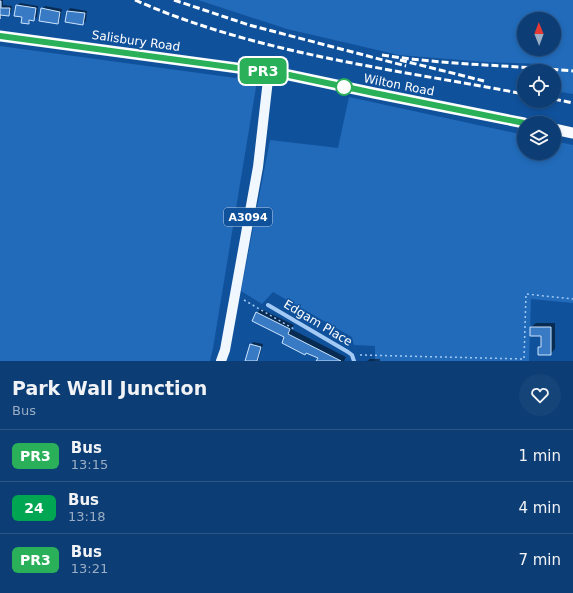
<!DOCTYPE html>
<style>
body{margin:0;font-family:"DejaVu Sans",sans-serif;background:#154479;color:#f1f3f6;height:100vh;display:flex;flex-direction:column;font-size:15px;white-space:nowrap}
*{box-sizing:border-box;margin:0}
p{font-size:13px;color:#9aaec5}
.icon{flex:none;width:22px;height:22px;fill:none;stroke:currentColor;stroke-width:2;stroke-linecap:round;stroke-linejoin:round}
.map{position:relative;height:361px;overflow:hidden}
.side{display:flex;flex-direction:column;background:#0c3d74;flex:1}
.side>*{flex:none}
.badge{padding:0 8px;border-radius:6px;font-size:14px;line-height:26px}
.needle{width:26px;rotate:359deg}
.buttons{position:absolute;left:517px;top:12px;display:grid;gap:8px}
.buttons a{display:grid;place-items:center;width:44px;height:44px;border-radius:50%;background:#0c3d74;box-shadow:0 2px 6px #0003,0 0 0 1px #2c5686;font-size:20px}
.map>.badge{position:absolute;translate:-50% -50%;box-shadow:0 0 0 2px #fff}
.round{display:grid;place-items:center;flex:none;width:42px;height:42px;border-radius:21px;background:#154479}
.headline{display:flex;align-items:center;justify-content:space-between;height:68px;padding:0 12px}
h1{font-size:19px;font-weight:700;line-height:30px}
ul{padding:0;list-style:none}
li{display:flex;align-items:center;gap:12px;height:52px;padding:0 12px;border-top:1px solid #2c5686}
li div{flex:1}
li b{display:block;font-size:15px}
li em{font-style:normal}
li .badge{min-width:44px;font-weight:700;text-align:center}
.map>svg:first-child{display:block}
.green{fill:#226bba;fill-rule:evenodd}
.shadow{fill:#0007}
.building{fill:#387ac3;stroke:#cce4fe}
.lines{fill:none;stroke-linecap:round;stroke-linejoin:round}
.path{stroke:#a3caf5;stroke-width:1.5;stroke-dasharray:2 3;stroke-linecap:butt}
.minor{stroke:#a3caf5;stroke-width:4}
.primary{stroke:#f1f7ff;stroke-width:10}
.trunk{stroke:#f8fbff;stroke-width:11}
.rail{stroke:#fff;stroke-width:3;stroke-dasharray:7 3;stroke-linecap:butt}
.line-casing{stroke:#fff;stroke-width:9}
.line{stroke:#29b059;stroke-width:6}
.stop-dot{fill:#fff;stroke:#29b059;stroke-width:2}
.labels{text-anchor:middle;stroke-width:3;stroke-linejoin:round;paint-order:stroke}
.shield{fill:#10519b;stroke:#b7cbe1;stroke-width:1}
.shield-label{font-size:11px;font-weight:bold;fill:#fff}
.street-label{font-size:12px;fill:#fff;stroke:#10519b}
</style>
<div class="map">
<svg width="573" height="361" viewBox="0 0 573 361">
<rect width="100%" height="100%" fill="#10519b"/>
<!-- green -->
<g class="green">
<path d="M198 0H573V94L554 91V71H542V64L485 62 399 55 287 29ZM524 19H554V49H524Z"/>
<path d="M0 46 257 81 213 348 210 361H0Z"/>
<path d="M349 97 524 135V153H554V141L573 145V303L531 299 529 361H375V346L354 345 352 337 273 292 262 304 241 291 270 140 338 148Z"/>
</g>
<!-- shadow -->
<g class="shadow">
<path d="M0 0H3V5L12 6 11 12 9 15 3 14 0 19Z"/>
<path d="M20 3 38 6 37 17 28 23 17 6Z"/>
<path d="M45 6 62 9 60 20 57 23 42 9Z"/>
<path d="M70 8 87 11 86 21 83 24 68 11Z"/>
<path d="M261 309 294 325 291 329 346 357 344 361H318L319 358 286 337 257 313Z"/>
<path d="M536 323H555V349L550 354 539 347 542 345V335H531V327Z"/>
<path d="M253 342 263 344 258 361H246L251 345Z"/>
<path d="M370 359H380V361H367Z"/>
</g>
<!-- building -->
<g class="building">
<path d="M0 1H1V8H10L9 16 0 15V19Z"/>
<path d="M16 5 36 8 34 21 29 20V24L21 23 22 17 14 16Z"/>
<path d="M41 8 60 12 58 24 39 21Z"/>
<path d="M67 11 85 13 83 25 65 22Z"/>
<path d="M256 312 290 329 288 334 341 361H316L318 358 306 353 305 355 282 343 284 337 252 321Z"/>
<path d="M530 327H551V355H538V347H541V336H530Z"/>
<path d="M250 344 261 347 257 361H245Z"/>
</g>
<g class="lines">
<!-- path -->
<g class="path">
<path d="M244 300 294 329"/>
<path d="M360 355 524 359 526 294 573 299"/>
</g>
<!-- minor -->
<path class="minor" d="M268 305 348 352 352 355 354 361"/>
<!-- primary -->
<path class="primary" d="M221 361 225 350 258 167 269 71"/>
<!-- trunk -->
<g class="trunk">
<path d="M0 36 289 75 374 93 524 123"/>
<path d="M554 129 573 133"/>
</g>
<!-- rail -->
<g class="rail">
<path d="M135 0C257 54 394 69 524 94"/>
<path d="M174 0 249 25 406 66"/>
<path d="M382 55C445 65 509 65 573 71"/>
<path d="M400 60 484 81"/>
<path d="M554 99 573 103"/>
</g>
</g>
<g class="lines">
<!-- line casing -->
<g class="line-casing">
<path id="line" d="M0 36 289 75 374 93 524 123"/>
</g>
<!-- line -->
<use href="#line" class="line"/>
</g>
<!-- markers -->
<circle class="stop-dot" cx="344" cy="87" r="8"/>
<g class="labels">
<!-- shield labels -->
<rect class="shield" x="224" y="208" width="48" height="18" rx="3"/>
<g class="shield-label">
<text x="248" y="221">A3094</text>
</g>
<!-- street labels -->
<g class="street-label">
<text transform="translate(136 41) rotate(8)" y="4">Salisbury Road</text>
<text transform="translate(399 85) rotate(11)" y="4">Wilton Road</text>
<text transform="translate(318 323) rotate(31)" y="4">Edgam Place</text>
</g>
</g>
</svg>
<div class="buttons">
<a><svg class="needle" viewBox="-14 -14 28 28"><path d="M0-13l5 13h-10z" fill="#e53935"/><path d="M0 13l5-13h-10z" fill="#9aaec5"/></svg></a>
<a><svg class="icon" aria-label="locate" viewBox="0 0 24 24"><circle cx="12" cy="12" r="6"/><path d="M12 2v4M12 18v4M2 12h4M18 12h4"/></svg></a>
<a><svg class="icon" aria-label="layers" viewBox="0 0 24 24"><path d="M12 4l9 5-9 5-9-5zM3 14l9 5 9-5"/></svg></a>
</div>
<b class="badge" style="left:263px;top:71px;background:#29b059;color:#fff">PR3</b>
</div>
<section class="side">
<div class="headline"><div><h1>Park Wall Junction</h1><p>Bus</p></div><a class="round"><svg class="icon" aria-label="heart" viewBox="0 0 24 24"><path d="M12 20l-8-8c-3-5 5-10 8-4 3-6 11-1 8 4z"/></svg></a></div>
<ul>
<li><span class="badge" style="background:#29b059;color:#fff">PR3</span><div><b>Bus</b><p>13:15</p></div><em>1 min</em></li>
<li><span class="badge" style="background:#00a651;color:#fff">24</span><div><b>Bus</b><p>13:18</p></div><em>4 min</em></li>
<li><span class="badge" style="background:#29b059;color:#fff">PR3</span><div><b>Bus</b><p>13:21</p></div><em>7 min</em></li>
</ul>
</section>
